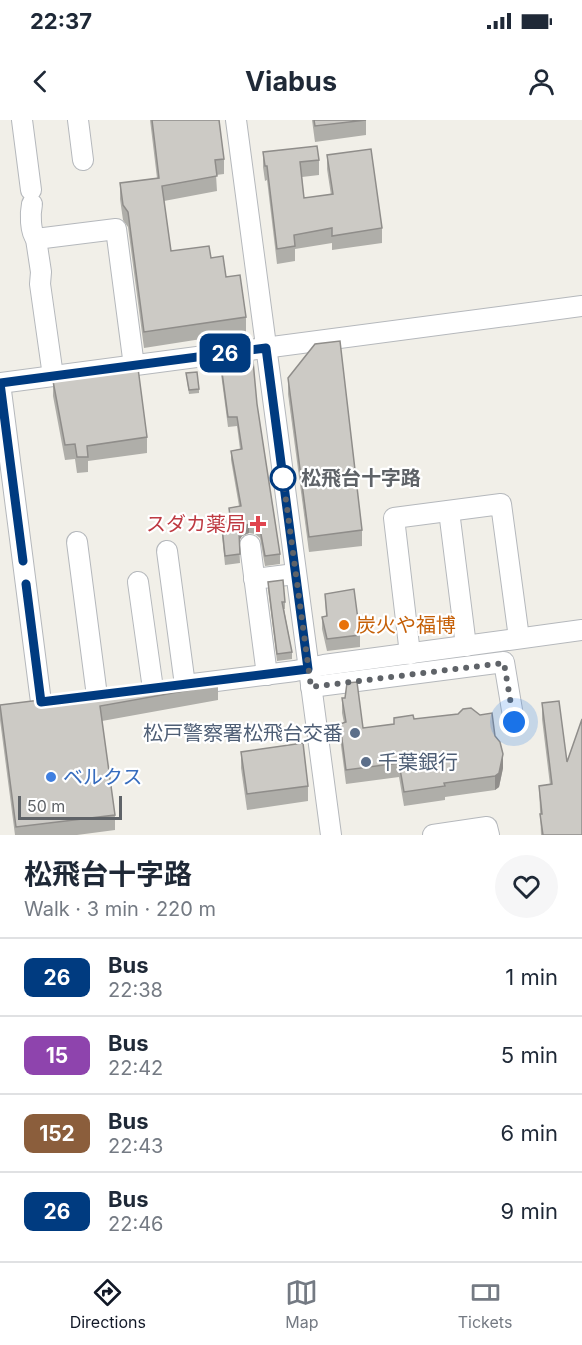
<!DOCTYPE html>
<meta charset="utf-8">
<style>
body{margin:0;font-family:Inter,"Noto Sans JP",sans-serif;background:#f6f6f7;color:#1f2937;height:100vh;display:flex;flex-direction:column;font-size:22px;white-space:nowrap}
*{box-sizing:border-box;margin:0}
p{font-size:20px;color:#747a83}
.icon{flex:none;width:33px;height:33px;fill:none;stroke:currentColor;stroke-width:2;stroke-linecap:round;stroke-linejoin:round}
.map{position:relative;height:715px;overflow:hidden}
.sheet{display:flex;flex-direction:column;background:#fff;flex:1}
.sheet>*{flex:none}
.badge{padding:0 12px;border-radius:9px;font-size:21px;line-height:39px}
.scale{position:absolute;left:18px;bottom:15px;width:104px;box-sizing:border-box;padding-left:6px;border:3px solid #5f6368;border-top:0;font-size:16px;line-height:21px;white-space:nowrap;color:#5f6368;-webkit-text-stroke:4px #fff;paint-order:stroke}
.you{position:absolute;width:30px;height:30px;margin:-15px;border:4px solid #fff;border-radius:50%;background:#1a73e8;box-shadow:0 0 0 9px #1a73e833}
.map>.badge{position:absolute;translate:-50% -50%;box-shadow:0 0 0 3px #fff}
.round{display:grid;place-items:center;flex:none;width:63px;height:63px;border-radius:32px;background:#f6f6f7}
.overview{display:flex;align-items:center;justify-content:space-between;height:102px;padding:0 24px}
h1{font-size:28px;font-weight:700;line-height:45px}
ul{padding:0;list-style:none}
li{display:flex;align-items:center;gap:18px;height:78px;padding:0 24px;border-top:2px solid #e0e1e3}
li div{flex:1}
li b{display:block;font-size:22px}
li em{font-style:normal}
li .badge{min-width:66px;font-weight:700;text-align:center}
.status{display:flex;justify-content:space-between;align-items:center;height:42px;padding:0 30px;background:#fff;direction:ltr}
.status svg{height:16px;fill:currentColor}
header{display:flex;justify-content:space-between;align-items:center;height:78px;padding:0 24px;background:#fff;font-size:27px;font-weight:700}
.dock{display:flex;justify-content:space-around;align-items:center;height:84px;border-top:2px solid #e0e1e3;background:#fff;font-size:16px;color:#747a83}
.dock a{display:grid;justify-items:center;gap:3px}
.dock .selected{color:#111827}
.map>svg:first-child{display:block}
.lines{fill:none;stroke-linecap:round;stroke-linejoin:round}
.minor-casing{stroke:#b5b8bc;stroke-width:22}
.minor{stroke:#fff;stroke-width:20}
.wall{fill:#afaea9}
.shaded-wall{fill:#8f8d8a}
.building{fill:#cccac5;stroke:#8f8d8a;stroke-width:1.5}
.line-casing{stroke:#fff;stroke-width:14}
.line{stroke:#003b80;stroke-width:9}
.walk{stroke:#5f6368;stroke-width:6;stroke-dasharray:0 10.8}
.stop-dot{fill:#fff;stroke:#003b80;stroke-width:3}
.health-dot{fill:#e0444e;stroke:#fff;stroke-width:2}
.food-dot{fill:#e8710a;stroke:#fff;stroke-width:2}
.service-dot{fill:#5c6f8a;stroke:#fff;stroke-width:2}
.shop-dot{fill:#3f7fe0;stroke:#fff;stroke-width:2}
.labels{text-anchor:middle;stroke-width:4.5;stroke-linejoin:round;paint-order:stroke}
.stop-label{font-size:20px;font-weight:bold;fill:#5f6368;stroke:#fff;text-anchor:start}
.health-label{font-size:20px;fill:#be3a42;stroke:#fff;text-anchor:end}
.food-label{font-size:20px;fill:#c56008;stroke:#fff;text-anchor:start}
.service-label{font-size:20px;fill:#4e5e75;stroke:#fff;text-anchor:end}
.shop-label{font-size:20px;fill:#366cbe;stroke:#fff;text-anchor:start}
</style>
<div class="status"><b>22:37</b><svg viewBox="0 0 49 12"><path d="M0 12V9h3v3zM5 12V6h3v6zM10 12V3h3v9zM15 12V0h3v12zM26 1h20v11H26zM47 4h2v5h-2z"/></svg></div>
<header><svg class="icon" aria-label="back" viewBox="0 0 24 24"><path d="M15 5l-7 7 7 7"/></svg>Viabus<svg class="icon" aria-label="person" viewBox="0 0 24 24"><circle cx="12" cy="8" r="4"/><path d="M4 21q1-7 8-7t8 7"/></svg></header>
<div class="map">
<svg width="582" height="715" viewBox="0 0 582 715">
<rect width="100%" height="100%" fill="#f1efe8"/>
<g class="lines">
<!-- minor casing -->
<g class="minor-casing">
<g id="minor">
<path d="M22 0 31 70"/>
<path d="M78 0 83 40"/>
<path d="M236 0 331 715"/>
<path d="M32 84C30 94 30 111 36 119"/>
<path d="M53 256 40 164 41 152 36 119 116 109 134 246"/>
<path d="M0 263 582 186"/>
<path d="M0 263 41 582"/>
<path d="M449 391 466 526"/>
<path d="M77 422 97 576"/>
<path d="M250 425 267 555"/>
<path d="M167 431 185 565"/>
<path d="M254 459 295 454"/>
<path d="M138 462 153 569"/>
<path d="M410 534 394 398 501 384 519 518"/>
<path d="M193 564 295 551 324 545 582 510"/>
<path d="M311 567 504 542 514 602"/>
<path d="M433 715 487 707 489 715"/>
</g>
</g>
<!-- minor -->
<use href="#minor" class="minor"/>
</g>
<!-- wall -->
<g class="wall">
<path d="M150 0H219L224 39V54L216 55 217 71 164 81 171 131 211 138 226 157 246 197V212L144 228 128 107 123 100 120 79V63L157 58Z"/>
<path d="M312 0H366V15L315 22Z"/>
<path d="M263 32 319 40V55L302 57 304 78 331 75 327 49V35L382 108V123L332 130V123L295 129V141L277 144 267 60 265 61 263 47Z"/>
<path d="M221 245 257 284 280 434V444L265 446 260 418 255 414 249 413 242 416 239 420 240 443 225 445 221 406V397L229 396V388L239 386 231 340V331L240 329 237 306 228 307 221 254Z"/>
<path d="M186 253 199 269V273L189 274Z"/>
<path d="M288 258 362 410V426L309 432 288 274Z"/>
<path d="M53 261 147 317V333L88 341V352L77 353 75 339 65 340 53 276Z"/>
<path d="M268 462 285 482V489H284L292 532V539L277 541 268 469Z"/>
<path d="M325 474 360 515V527L327 531 322 509V497L326 496Z"/>
<path d="M218 565V580L102 601 115 695V710L77 715H15L0 600V585Z"/>
<path d="M342 578 363 608 394 604V598L414 599 503 648 499 667 495 670 445 677V680L404 686 399 657 346 664 340 618V604L344 603 342 593Z"/>
<path d="M542 583 567 642 582 715H541L539 666 550 665 542 599Z"/>
<path d="M241 632 308 666V681L247 690 241 648Z"/>
</g>
<!-- shaded-wall -->
<g class="shaded-wall">
<path d="M249 404V413L242 416 239 421V412L242 407Z"/>
<path d="M503 634V648L499 667 495 670V656Z"/>
</g>
<!-- building -->
<g class="building">
<path d="M152 0H219L224 39 215 40 217 56 162 66 171 131 209 126 211 138 223 136 226 157 240 155 246 197 144 212 128 92 123 85 120 63 159 58Z"/>
<path d="M314 0H366L315 6Z"/>
<path d="M317 26 319 40 300 42 304 78 333 74 327 35 371 29 382 108 332 116V108L294 115 295 126 277 129 267 46H265L263 32Z"/>
<path d="M340 221 362 410 309 417 288 258 315 224Z"/>
<path d="M253 241 257 284 280 434 265 436 260 409 255 405 249 404 242 407 239 412 240 434 225 436 221 397 230 396 229 388 241 386 231 331 242 329 237 297H228L221 245Z"/>
<path d="M138 248 147 317 87 326 88 337H77L75 324 65 325 53 261Z"/>
<path d="M197 252 199 269 189 270 186 253Z"/>
<path d="M283 460 285 482H282L292 532 277 534 268 462Z"/>
<path d="M354 469 360 515 327 519 322 497 327 496 325 474Z"/>
<path d="M217 558 218 565 100 586 115 695 16 707 0 585Z"/>
<path d="M357 562 363 608 394 604V598L413 595 414 599 458 594 463 589 471 588 480 595 492 593 495 616 500 622 503 634 499 653 495 656 444 663 445 666 404 672 399 643 346 650 340 604 346 602 342 578H345L347 563Z"/>
<path d="M559 581 567 642 582 599V715H543L540 694H542L539 666 552 664 542 583Z"/>
<path d="M303 623 308 666 247 674 241 632Z"/>
</g>
<g class="lines">
<!-- line casing -->
<g class="line-casing">
<path id="line" d="M23 441 0 263 266 228 308 549 41 582 26 464"/>
</g>
<!-- line -->
<use href="#line" class="line"/>
<!-- walk -->
<path class="walk" d="M283 358 311 567 504 543 514 602"/>
</g>
<!-- markers -->
<circle class="stop-dot" cx="283" cy="358" r="12"/>
<path class="health-dot" d="M255 395h6v6h6v6h-6v6h-6v-6h-6v-6h6z"/>
<circle class="food-dot" cx="344" cy="505" r="6"/>
<g class="service-dot">
<circle cx="355" cy="613" r="6"/>
<circle cx="366" cy="642" r="6"/>
</g>
<circle class="shop-dot" cx="51" cy="657" r="6"/>
<g class="labels">
<!-- stop labels -->
<g class="stop-label">
<text x="301" y="365">松飛台十字路</text>
</g>
<!-- health labels -->
<g class="health-label">
<text x="246" y="411">スダカ薬局</text>
</g>
<!-- food labels -->
<g class="food-label">
<text x="356" y="512">炭火や福博</text>
</g>
<!-- service labels -->
<g class="service-label">
<text x="343" y="620">松戸警察署松飛台交番</text>
<text x="378" y="649" text-anchor="start">千葉銀行</text>
</g>
<!-- shop labels -->
<g class="shop-label">
<text x="63" y="664">ベルクス</text>
</g>
</g>
</svg>
<div class="scale">50 m</div>
<div class="you" style="left:514px;top:602px"></div>
<b class="badge" style="left:225px;top:233px;background:#003b80;color:#fff">26</b>
</div>
<section class="sheet">
<div class="overview"><div><h1>松飛台十字路</h1><p>Walk · 3 min · 220 m</p></div><a class="round"><svg class="icon" aria-label="heart" viewBox="0 0 24 24"><path d="M12 20l-8-8c-3-5 5-10 8-4 3-6 11-1 8 4z"/></svg></a></div>
<ul>
<li><span class="badge" style="background:#003b80;color:#fff">26</span><div><b>Bus</b><p>22:38</p></div><em>1 min</em></li>
<li><span class="badge" style="background:#8e44ad;color:#fff">15</span><div><b>Bus</b><p>22:42</p></div><em>5 min</em></li>
<li><span class="badge" style="background:#8b5e3c;color:#fff">152</span><div><b>Bus</b><p>22:43</p></div><em>6 min</em></li>
<li><span class="badge" style="background:#003b80;color:#fff">26</span><div><b>Bus</b><p>22:46</p></div><em>9 min</em></li>
</ul>
</section>
<nav class="dock">
<a class="selected"><svg class="icon" aria-label="directions" viewBox="0 0 24 24"><path d="M12 3l9 9-9 9-9-9zM9 14v-3h6M13 9l2 2-2 2"/></svg>Directions</a>
<a><svg class="icon" aria-label="map" viewBox="0 0 24 24"><path d="M3 6l6-2 6 2 6-2v14l-6 2-6-2-6 2zM9 4v14M15 6v14"/></svg>Map</a>
<a><svg class="icon" aria-label="tickets" viewBox="0 0 24 24"><path d="M3 7h18v10H3zM15 7v10"/></svg>Tickets</a>
</nav>
